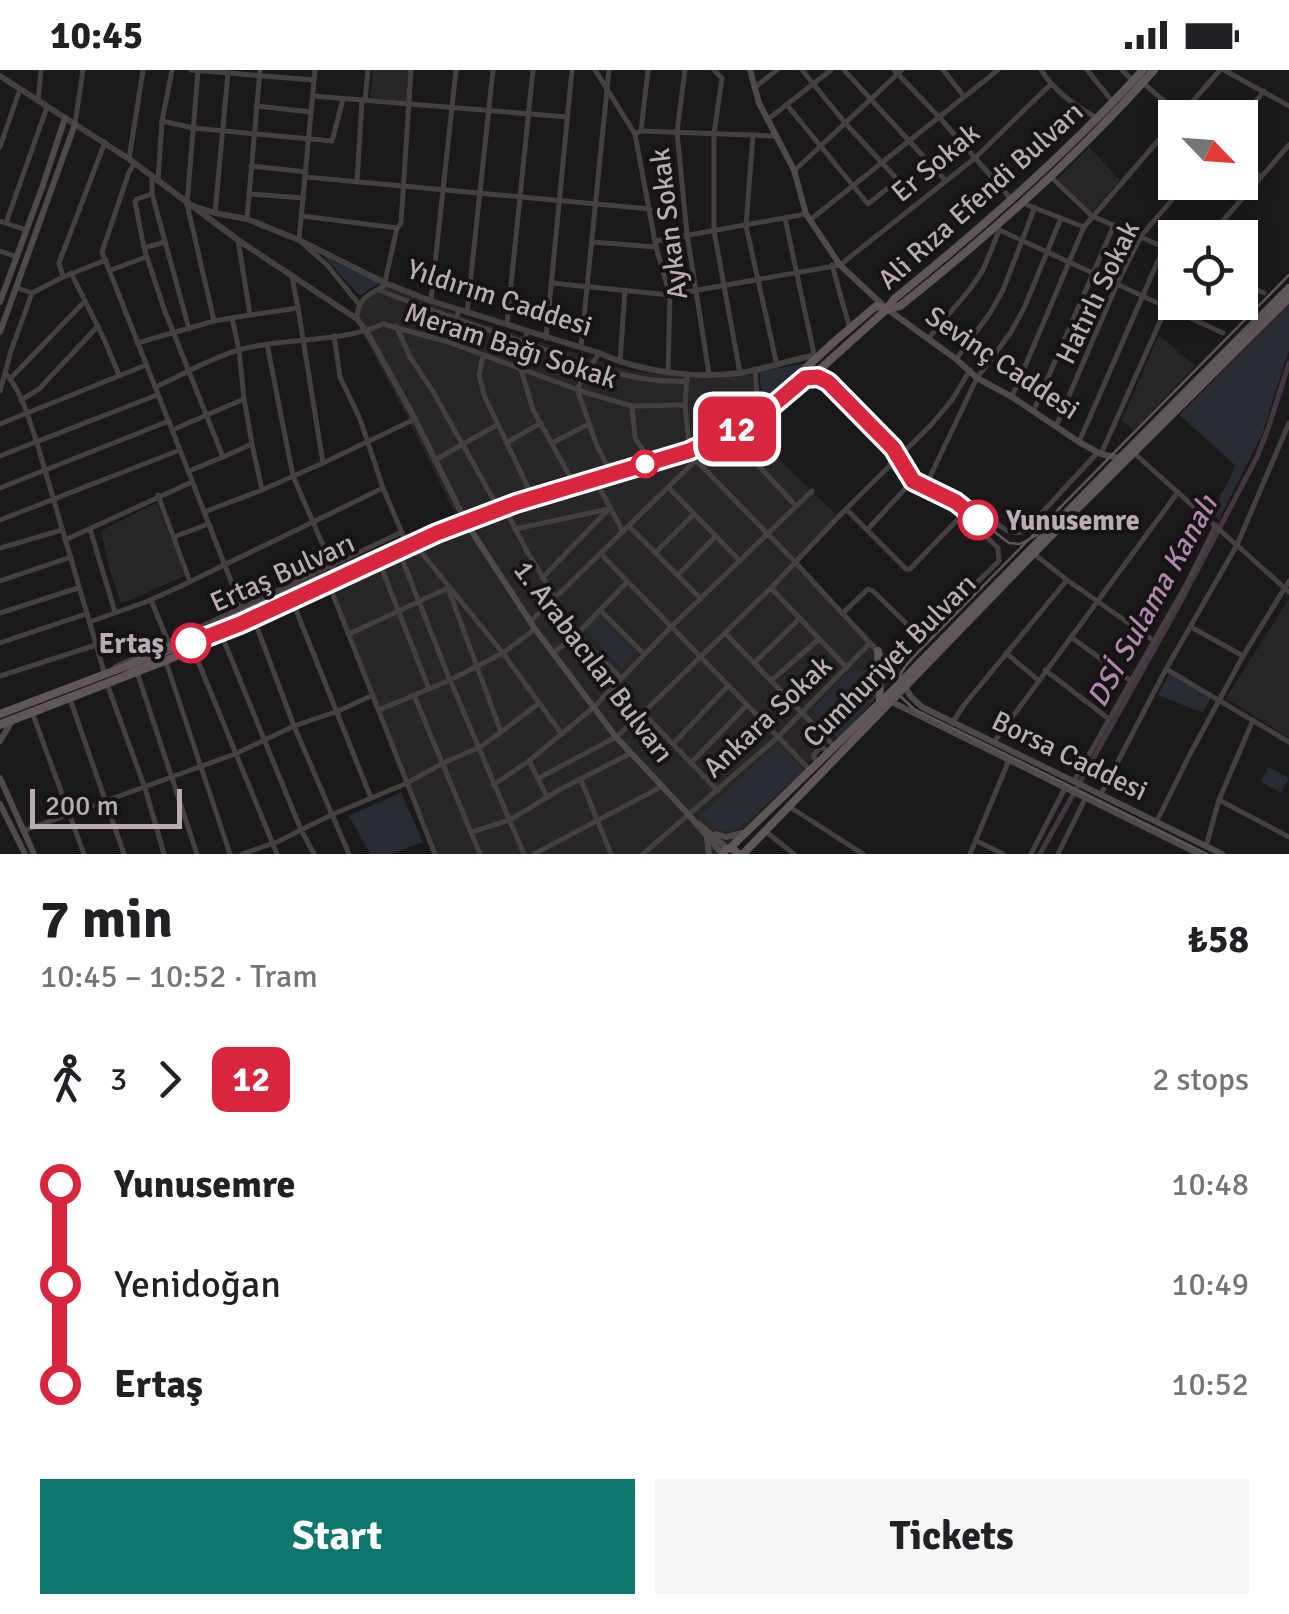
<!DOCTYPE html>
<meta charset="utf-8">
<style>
body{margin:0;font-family:Signika,sans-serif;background:#f6f6f6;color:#202124;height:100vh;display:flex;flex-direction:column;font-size:38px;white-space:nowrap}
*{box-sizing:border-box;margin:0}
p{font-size:32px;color:#757577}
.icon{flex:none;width:55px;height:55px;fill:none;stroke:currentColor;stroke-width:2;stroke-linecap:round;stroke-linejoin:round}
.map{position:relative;height:784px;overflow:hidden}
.drawer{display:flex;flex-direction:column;background:#fff;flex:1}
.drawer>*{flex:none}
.badge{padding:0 20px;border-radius:15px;font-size:35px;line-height:65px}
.needle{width:65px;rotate:115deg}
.fabs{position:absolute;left:1158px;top:30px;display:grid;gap:20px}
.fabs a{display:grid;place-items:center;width:100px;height:100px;border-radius:0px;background:#fff;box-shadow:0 5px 15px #0003;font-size:50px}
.scale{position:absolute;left:30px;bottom:25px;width:152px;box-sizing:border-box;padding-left:10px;border:5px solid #b9acb5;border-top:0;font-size:28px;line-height:35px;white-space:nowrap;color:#b9acb5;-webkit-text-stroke:8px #151314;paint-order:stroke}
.map>.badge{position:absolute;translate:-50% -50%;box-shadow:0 0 0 5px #fff}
.legs{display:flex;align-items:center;gap:15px;height:110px;padding:0 40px;font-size:32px}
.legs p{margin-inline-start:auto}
.overview{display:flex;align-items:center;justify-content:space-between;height:170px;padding:0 40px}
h1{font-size:55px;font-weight:800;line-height:75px}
.cta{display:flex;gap:20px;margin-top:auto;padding:20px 40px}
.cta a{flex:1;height:115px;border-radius:0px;background:#0f766e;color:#fff;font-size:40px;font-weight:800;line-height:115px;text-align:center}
.cta a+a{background:#f6f6f6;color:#202124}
ul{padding:0 40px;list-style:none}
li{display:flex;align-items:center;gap:35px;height:100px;font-size:38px}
li i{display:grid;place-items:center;width:15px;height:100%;margin:0 12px;background:currentColor}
li i::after{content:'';width:25px;height:25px;margin:-12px;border:8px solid;border-radius:50%;background:#fff}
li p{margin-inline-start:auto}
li:first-child i{background:linear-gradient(#0000 50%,currentColor 0)}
li:last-child i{background:linear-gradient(currentColor 50%,#0000 0)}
.status{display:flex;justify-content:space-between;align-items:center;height:70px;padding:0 50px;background:#fff;direction:ltr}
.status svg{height:28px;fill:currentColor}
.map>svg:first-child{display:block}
.built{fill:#272526}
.green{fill:#292b32}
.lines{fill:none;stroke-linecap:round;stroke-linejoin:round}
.canal{stroke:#443543;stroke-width:5}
.minor{stroke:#443f42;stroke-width:5}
.tertiary{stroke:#443f42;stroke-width:6}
.secondary{stroke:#4f484c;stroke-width:6}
.primary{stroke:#5e565b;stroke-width:8}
.tram{stroke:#5e565b;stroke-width:2.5}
.line-1-casing{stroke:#fff;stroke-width:22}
.line-1{stroke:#d7263d;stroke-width:15}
.stop-1-dot{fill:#fff;stroke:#d7263d;stroke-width:5}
.labels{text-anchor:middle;stroke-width:8;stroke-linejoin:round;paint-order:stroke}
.street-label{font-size:28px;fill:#b9acb5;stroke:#151314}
.stop-label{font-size:28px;font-weight:bold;fill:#b9acb5;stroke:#151314;text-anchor:start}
.water-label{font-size:30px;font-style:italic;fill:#b087ad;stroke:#151314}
</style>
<div class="status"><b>10:45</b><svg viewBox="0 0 49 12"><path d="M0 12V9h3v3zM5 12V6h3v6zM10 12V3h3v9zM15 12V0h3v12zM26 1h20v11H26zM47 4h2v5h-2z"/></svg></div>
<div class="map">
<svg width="1289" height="784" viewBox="0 0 1289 784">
<rect width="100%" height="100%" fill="#1a1819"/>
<!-- built -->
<g class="built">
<path d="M373 0H409L407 31 370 28Z"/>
<path d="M1089 77 1120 110 1091 143 1057 109Z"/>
<path d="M382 215 475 251 630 301 713 309 756 304 776 386 840 448 797 492 902 601 717 784H438L332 519 463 460 407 347 357 253 361 231Z"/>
<path d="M1159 265 1195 296 1134 360 1121 351Z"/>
<path d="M157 432 185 506 121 534 110 501 101 461Z"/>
<path d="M1288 530 1289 531V668L1226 628Z"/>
</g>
<!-- green -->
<g class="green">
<path d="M323 186 379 213 360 226Z"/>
<path d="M1289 234V281L1285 292 1263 362 1219 450 1211 443 1230 408 1235 395 1179 345Z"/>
<path d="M806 293 763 334 759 302Z"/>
<path d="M599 543 637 581 621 598 584 559Z"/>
<path d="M878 598 881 622 839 670 812 640 848 602Z"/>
<path d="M1169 604 1211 627 1203 643 1158 625Z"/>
<path d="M777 673 805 700 740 759 723 761 712 757 702 744Z"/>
<path d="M1268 697 1289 708 1281 723 1261 712Z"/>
<path d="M401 722 423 772 391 784H370L349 746Z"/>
</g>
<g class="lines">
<!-- canal -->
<path class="canal" d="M1040 784 1180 533 1257 387 1268 359 1289 293"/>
<!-- minor -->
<g class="minor">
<path d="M191 0 314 10"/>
<path d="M315 0 299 170 327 195 358 233"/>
<path d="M595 0 635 64 656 177 670 225 668 302"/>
<path d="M685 0 677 62 687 164 709 304"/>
<path d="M714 0 722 8 714 64V161L740 303"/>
<path d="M844 0 946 111"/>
<path d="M894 0 940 48 1012 130"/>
<path d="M943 0 963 25"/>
<path d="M1041 0C1055 22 1075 36 1097 48"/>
<path d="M1087 0 1113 32"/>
<path d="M1122 0 1133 11"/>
<path d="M1224 0 1289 36"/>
<path d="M1143 13 1184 48"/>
<path d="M754 18 777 0"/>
<path d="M313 26 567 47"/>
<path d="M38 31 41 0"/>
<path d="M365 31 368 0"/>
<path d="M787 35 868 134 898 110 846 54 802 0"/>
<path d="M256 36 311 42"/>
<path d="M1178 48 1220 0"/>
<path d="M767 50 831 0"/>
<path d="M1240 50 1264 21"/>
<path d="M162 51 193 58 332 71 343 29"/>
<path d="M75 54 83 0"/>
<path d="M641 61 648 0"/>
<path d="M635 64 641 61 775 66"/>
<path d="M753 65 746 156 777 295"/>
<path d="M0 77 20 19"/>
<path d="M129 89 143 0"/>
<path d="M1240 91 1261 107"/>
<path d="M134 94 129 102 102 182 180 380"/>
<path d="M251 96 306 102"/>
<path d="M795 100 902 0"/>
<path d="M152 107V124L189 259"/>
<path d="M306 107 650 139"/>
<path d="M1051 107 1092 146 1175 182"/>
<path d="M158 111 162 51 172 0"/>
<path d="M357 112 362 30"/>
<path d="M249 124 304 128"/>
<path d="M1022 133 1084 157"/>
<path d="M215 143 228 3"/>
<path d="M302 146 397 158"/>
<path d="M785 148 814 284"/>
<path d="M247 149 260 0"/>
<path d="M810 150 998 0"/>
<path d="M0 151 27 160"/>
<path d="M6 153 47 37"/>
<path d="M995 158 1223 263"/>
<path d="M1208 168 1289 75"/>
<path d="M656 171 806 144"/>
<path d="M165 172 144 178 164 239 223 387 189 401"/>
<path d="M592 172 656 177"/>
<path d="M144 178 135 132 137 129 152 124"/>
<path d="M0 181 17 187"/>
<path d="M832 195 850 259"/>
<path d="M111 200 146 187"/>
<path d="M71 203 104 269 119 305"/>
<path d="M63 207 59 193 105 72"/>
<path d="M292 207 298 238"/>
<path d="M1240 212 1264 223"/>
<path d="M551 213 670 225 840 195 975 88 1051 14"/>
<path d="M17 218 32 223 63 207 106 190"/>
<path d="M378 220C431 240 484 259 538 277 588 294 632 314 687 311"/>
<path d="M431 231 456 0"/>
<path d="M467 243 493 0"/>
<path d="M232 248 250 245 238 170"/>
<path d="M357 249C357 229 368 225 384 216L397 158 401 153 411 0"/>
<path d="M214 251 232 248 239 280 244 329"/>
<path d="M507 254 533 0"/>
<path d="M396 256 410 287 432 320 496 434"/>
<path d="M527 261 521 299 533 340 572 410"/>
<path d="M334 266 340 307 360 349 383 418"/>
<path d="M546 268 572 0"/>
<path d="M928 269 970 219 983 200 999 161"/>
<path d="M448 272 459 240"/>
<path d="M137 273 214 251 187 134 198 1"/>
<path d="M267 274 293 406 335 503"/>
<path d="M581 277 609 0"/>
<path d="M599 283 577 319 597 376 608 397"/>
<path d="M483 286 479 305 484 325 530 422"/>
<path d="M957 288 990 243 1003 220 1035 137"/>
<path d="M620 292 625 220"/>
<path d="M755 299 758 341"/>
<path d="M5 303 11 281 32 223"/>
<path d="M687 304 685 335 690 384 794 491 904 610"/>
<path d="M11 308 85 231"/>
<path d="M155 317C183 305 212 287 242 279 287 267 342 273 383 254L448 272 587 323 632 336 685 335"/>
<path d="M0 321 5 303C22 321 29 350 37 373L105 605"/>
<path d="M1012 327 1084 157 1175 51"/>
<path d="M21 330 39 319 98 256"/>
<path d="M632 336 635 368 648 388"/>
<path d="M1033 342 1114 155"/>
<path d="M0 354 146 295"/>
<path d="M1056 356 1117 214 1141 166 1187 112"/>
<path d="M172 360 244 329 252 374 223 387"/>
<path d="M733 368 796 436"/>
<path d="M1079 372 1164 177"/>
<path d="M506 373 541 353"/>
<path d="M552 373 589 354"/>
<path d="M252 374 262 420"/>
<path d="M903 381 921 408 959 427 1006 460C1014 463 1019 464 1026 460L1098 382"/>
<path d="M1101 384 1175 218"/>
<path d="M1135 384 1289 522"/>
<path d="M0 386 157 325"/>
<path d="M435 390 497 355"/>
<path d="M323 393 415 349"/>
<path d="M928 411 977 308 1011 262 1025 236 1061 148"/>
<path d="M597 413 623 462"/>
<path d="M0 418 169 351"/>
<path d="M669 418 740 491"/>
<path d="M158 425 190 512"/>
<path d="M846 439 906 499H910L963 444"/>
<path d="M506 441 528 483 555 527"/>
<path d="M204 442 262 420 323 393 298 238 250 245"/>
<path d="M0 450 180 380 243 542"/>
<path d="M629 456 701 529"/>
<path d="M90 459 115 542"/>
<path d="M515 459 609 439 542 508"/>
<path d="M867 460 918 405"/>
<path d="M174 467 208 454"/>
<path d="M65 470 192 412"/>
<path d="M416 476 503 583 561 663"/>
<path d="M0 478 62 460"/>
<path d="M656 482 693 445"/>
<path d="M400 484 450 610 503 583 535 559"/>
<path d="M601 484 811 701"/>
<path d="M1034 484 1067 510 1154 571"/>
<path d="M380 494 429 619"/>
<path d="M678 505 716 466"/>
<path d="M0 511 71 487"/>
<path d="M330 517 435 784"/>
<path d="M771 518 847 598"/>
<path d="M151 530 169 574"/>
<path d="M294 535 371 728"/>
<path d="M600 540 644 584"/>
<path d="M0 543 78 518"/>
<path d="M843 543 868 519 873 521 917 564 922 566 999 491 998 478 959 440 909 415 890 394"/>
<path d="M89 552 146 532 179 517 383 418 405 470"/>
<path d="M255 552 294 656 349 784"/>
<path d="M530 552 695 391 714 377 734 370"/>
<path d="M1191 557 1243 586"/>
<path d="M725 563 835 677"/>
<path d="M577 564 621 608"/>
<path d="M222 566 301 760 314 784"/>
<path d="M1071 567 1131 611"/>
<path d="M0 573 86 544"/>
<path d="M193 579 277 784"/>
<path d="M553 583 577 564 627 512"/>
<path d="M1006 583 1038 610"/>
<path d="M166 592 230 784"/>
<path d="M754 593 800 548"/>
<path d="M115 597 402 462"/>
<path d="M1166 599 1289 672"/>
<path d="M1045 600 1109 649"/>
<path d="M137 602 197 784"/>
<path d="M0 606 96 575"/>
<path d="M772 610 819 569"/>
<path d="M107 614 145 718 164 784"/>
<path d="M414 625 480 784"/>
<path d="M70 629 124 784"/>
<path d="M379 640 450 610 524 784"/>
<path d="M32 642 84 784"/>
<path d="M644 644 718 721"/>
<path d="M952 653 964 635 1067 510"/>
<path d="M501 662 538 634"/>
<path d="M994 672 1178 422"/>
<path d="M673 674 728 616"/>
<path d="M529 691 547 727"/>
<path d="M817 692 813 686 821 676 829 683"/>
<path d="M691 693 747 635"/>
<path d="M539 708 616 667 643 643 771 518 843 442 931 355 952 330 970 300"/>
<path d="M581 710 611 784"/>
<path d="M1074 711 1186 515 1216 455"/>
<path d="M493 715 529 691 594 637 671 557 812 421"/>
<path d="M1101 724 1166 599 1237 475 1289 353"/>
<path d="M1219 730 1289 767"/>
<path d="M790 737 863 784"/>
<path d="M1157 751 1189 686 1243 586 1289 511"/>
<path d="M23 761 235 684 294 656 338 641 373 625"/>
<path d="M765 761 794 784"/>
<path d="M472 762 510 750 559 720 631 683"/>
<path d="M977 771 1003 784"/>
<path d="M1206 776 1219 730 1253 650"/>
<path d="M242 784 277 772 331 745 407 713 443 693 480 677 501 662 448 518 349 564"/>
<path d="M534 784 661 717"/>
<path d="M643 784 777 668 870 573"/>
<path d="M970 784 1009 690"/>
<path d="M1031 784 1065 718"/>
<path d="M1058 784 1085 729"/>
</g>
<!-- tertiary -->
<g class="tertiary">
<path d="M0 6 129 89 238 170 357 249 367 262 415 349 465 450"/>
<path d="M187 134 215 143 247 149 299 170 385 213 431 231 599 283C641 302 694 309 740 303 766 299 792 289 818 285"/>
</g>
<!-- secondary -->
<g class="secondary">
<path d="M750 0 759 33 794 100 806 144 840 195 887 239 956 289 977 308 1012 327 1079 372 1101 384 1119 388"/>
<path d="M0 232 43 115 65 48"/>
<path d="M0 262 75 54"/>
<path d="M465 451 535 559 616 667 689 745 722 784"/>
<path d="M906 618 911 627 922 637 1222 784"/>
<path d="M893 626 892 632 1199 784"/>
<path d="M0 671 12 651"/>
<path d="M0 708 34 784"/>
<path d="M0 734 25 784"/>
<path d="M699 754 728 779"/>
<path d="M716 764 726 767 743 763"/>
<path d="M707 769 709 784"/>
</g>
<!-- primary -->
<g class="primary">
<path d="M878 581 880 631"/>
<path d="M0 644 129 595 405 470 463 447 542 418 686 377 739 352 768 333 835 271 876 236 887 239 900 236C991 164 1077 87 1154 0"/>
<path d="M0 655 165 591 294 535 416 476 516 437 562 422 657 397 710 376 759 351 771 343 887 239 894 229C982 158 1066 84 1143 0"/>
<path d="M730 778 893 620 1119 389 1289 218"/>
<path d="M723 784 726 779 732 778 739 784"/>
<path d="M743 784 1071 445 1289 228"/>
</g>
<!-- tram -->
<g class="tram">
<path d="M0 651 118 606 204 567 241 554 437 463 528 428 689 381 758 348 805 308 819 307 831 315 893 379 913 411 956 432 1009 473 1020 474 1037 465"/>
<path d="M1207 784 914 639 899 625C893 603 911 590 925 575L1289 205"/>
</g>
</g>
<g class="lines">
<!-- line-1 casing -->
<g class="line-1-casing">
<path id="line-1" d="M191 573 240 554 437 463 516 433 689 381 758 348 805 308 818 307 828 312 893 378 913 411 956 432 978 450"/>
</g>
<!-- line-1 -->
<use href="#line-1" class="line-1"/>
</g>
<!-- markers -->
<g class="stop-1-dot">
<circle cx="645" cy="394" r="12"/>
<circle cx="978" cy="450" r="18"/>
<circle cx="191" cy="573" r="18"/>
</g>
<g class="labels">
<!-- street labels -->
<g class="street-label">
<text transform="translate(935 92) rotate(-40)" y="10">Er Sokak</text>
<text transform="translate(980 125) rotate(-42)" y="10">Ali Rıza Efendi Bulvarı</text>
<text transform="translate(668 154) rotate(-97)" y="10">Aykan Sokak</text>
<text transform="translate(1097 222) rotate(-64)" y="10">Hatırlı Sokak</text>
<text transform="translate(500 227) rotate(18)" y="10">Yıldırım Caddesi</text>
<text transform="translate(511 275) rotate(18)" y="10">Meram Bağı Sokak</text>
<text transform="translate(1003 292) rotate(34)" y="10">Sevinç Caddesi</text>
<text transform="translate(282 502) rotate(-24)" y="10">Ertaş Bulvarı</text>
<text transform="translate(889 590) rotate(-45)" y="10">Cumhuriyet Bulvarı</text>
<text transform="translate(594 591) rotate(53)" y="10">1. Arabacılar Bulvarı</text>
<text transform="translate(767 646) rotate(-43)" y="10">Ankara Sokak</text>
<text transform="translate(1070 685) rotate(26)" y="10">Borsa Caddesi</text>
</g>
<!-- stop labels -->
<g class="stop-label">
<text x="1006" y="460">Yunusemre</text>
<text x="164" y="583" text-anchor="end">Ertaş</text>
</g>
<!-- water labels -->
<g class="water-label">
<text transform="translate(1152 531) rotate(-61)" y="10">DSİ Sulama Kanalı</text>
</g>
</g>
</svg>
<div class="fabs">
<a><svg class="needle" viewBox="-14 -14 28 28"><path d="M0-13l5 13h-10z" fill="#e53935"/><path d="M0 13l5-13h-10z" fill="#757577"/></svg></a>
<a><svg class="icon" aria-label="locate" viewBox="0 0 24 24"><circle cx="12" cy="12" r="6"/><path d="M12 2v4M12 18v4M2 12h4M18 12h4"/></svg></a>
</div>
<div class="scale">200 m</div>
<b class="badge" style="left:737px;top:359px;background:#d7263d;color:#fff">12</b>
</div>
<section class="drawer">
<div class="overview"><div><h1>7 min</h1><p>10:45 – 10:52 · Tram</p></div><b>₺58</b></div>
<div class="legs"><svg class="icon" aria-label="walk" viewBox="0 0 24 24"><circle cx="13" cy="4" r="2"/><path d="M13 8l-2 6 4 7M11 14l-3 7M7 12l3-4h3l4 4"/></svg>3<svg class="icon" aria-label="forward" viewBox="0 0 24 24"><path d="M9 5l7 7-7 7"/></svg><b class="badge" style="background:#d7263d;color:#fff">12</b><p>2 stops</p></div>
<ul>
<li><i style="color:#d7263d"></i><b>Yunusemre</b><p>10:48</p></li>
<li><i style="color:#d7263d"></i><span>Yenidoğan</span><p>10:49</p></li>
<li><i style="color:#d7263d"></i><b>Ertaş</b><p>10:52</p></li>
</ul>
<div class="cta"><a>Start</a><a>Tickets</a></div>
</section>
